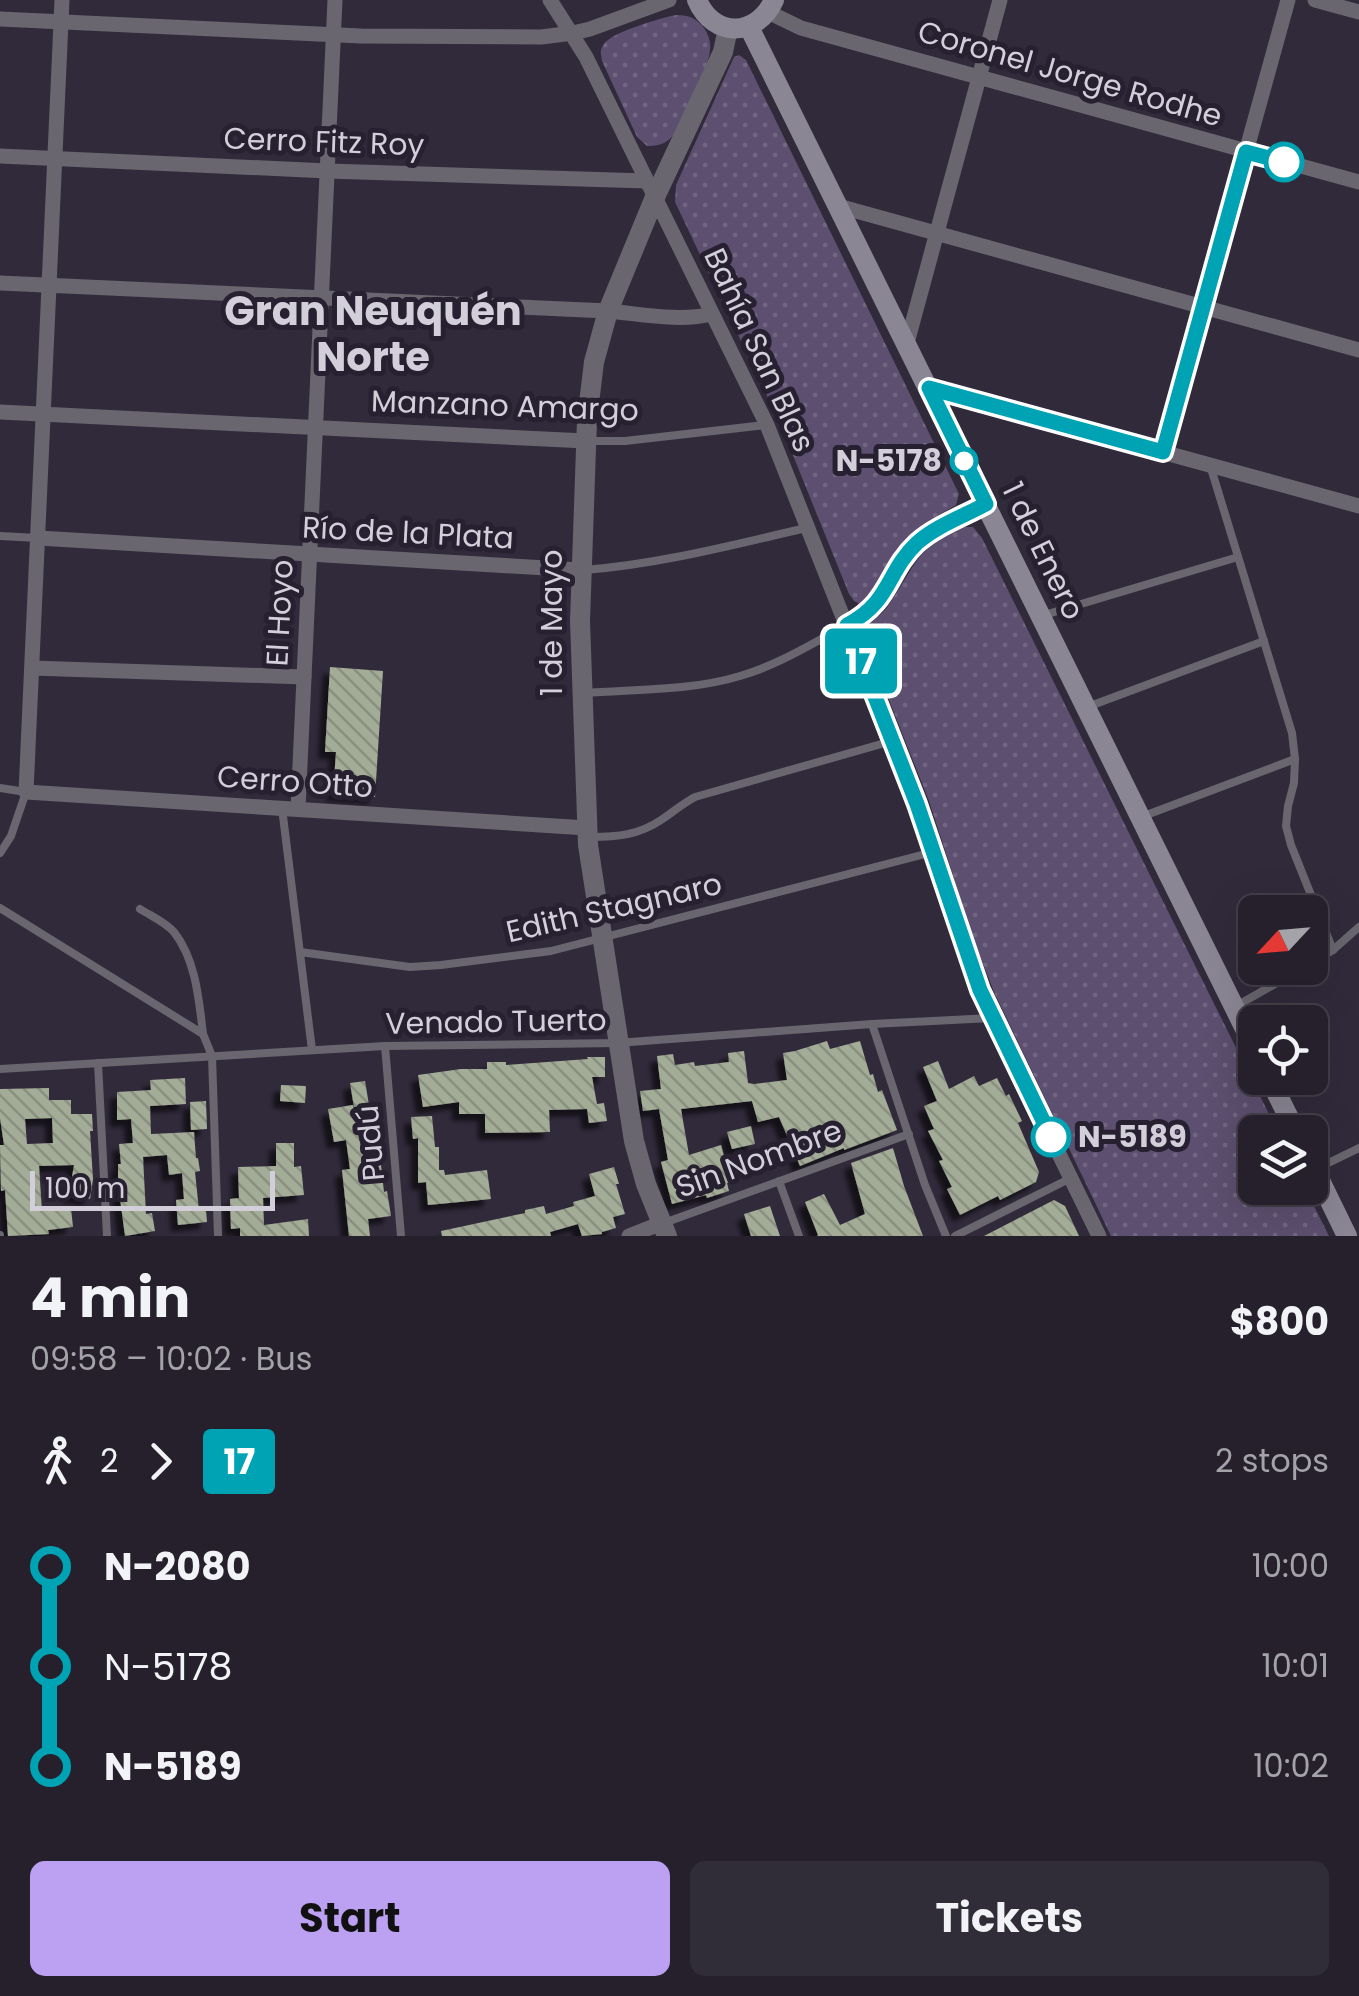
<!DOCTYPE html>
<meta charset="utf-8">
<style>
body{margin:0;font-family:Poppins,sans-serif;background:#312d38;color:#f1f3f6;height:100vh;display:flex;flex-direction:column;font-size:38px;white-space:nowrap}
*{box-sizing:border-box;margin:0}
p{font-size:32px;color:#a3a3a9}
.icon{flex:none;width:55px;height:55px;fill:none;stroke:currentColor;stroke-width:2;stroke-linecap:round;stroke-linejoin:round}
.map{position:relative;height:1236px;overflow:hidden}
.drawer{display:flex;flex-direction:column;background:#25202c;flex:1}
.drawer>*{flex:none}
.badge{padding:0 20px;border-radius:8px;font-size:35px;line-height:65px}
.needle{width:65px;rotate:244deg}
.fabs{position:absolute;left:1238px;top:895px;display:grid;gap:20px}
.fabs a{display:grid;place-items:center;width:90px;height:90px;border-radius:15px;background:#25202c;box-shadow:0 10px 40px #0002,0 0 0 2px #423e48;font-size:50px}
.scale{position:absolute;left:30px;bottom:25px;width:245px;box-sizing:border-box;padding-left:10px;border:5px solid #d3cfda;border-top:0;font-size:28px;line-height:35px;white-space:nowrap;color:#d3cfda;-webkit-text-stroke:8px #272031;paint-order:stroke}
.map>.badge{position:absolute;translate:-50% -50%;box-shadow:0 0 0 5px #fff}
.legs{display:flex;align-items:center;gap:15px;height:110px;padding:0 30px;font-size:32px}
.legs p{margin-inline-start:auto}
.summary{display:flex;align-items:center;justify-content:space-between;height:170px;padding:0 30px}
h1{font-size:55px;font-weight:700;line-height:75px}
.cta{display:flex;gap:20px;margin-top:auto;padding:20px 30px}
.cta a{flex:1;height:115px;border-radius:15px;background:#bca0f2;color:#111;font-size:40px;font-weight:700;line-height:115px;text-align:center}
.cta a+a{background:#312d38;color:#f1f3f6}
ul{padding:0 30px;list-style:none}
li{display:flex;align-items:center;gap:35px;height:100px;font-size:38px}
li i{display:grid;place-items:center;width:15px;height:100%;margin:0 12px;background:currentColor}
li i::after{content:'';width:25px;height:25px;margin:-12px;border:8px solid;border-radius:50%;background:#25202c}
li p{margin-inline-start:auto}
li:first-child i{background:linear-gradient(#0000 50%,currentColor 0)}
li:last-child i{background:linear-gradient(currentColor 50%,#0000 0)}
.map>svg:first-child{display:block}
.grass{fill:url(#grass-dots)}
.building{fill:url(#building-back-hatch);fill-rule:evenodd;filter:url(#shadow)}
.lines{fill:none;stroke-linecap:round;stroke-linejoin:round}
.service{stroke:#69666f;stroke-width:8}
.minor{stroke:#69666f;stroke-width:15}
.tertiary{stroke:#69666f;stroke-width:20}
.secondary{stroke:#8b8694;stroke-width:20}
.line-1-casing{stroke:#fff;stroke-width:22}
.line-1{stroke:#00a3b4;stroke-width:15}
.stop-1-dot{fill:#fff;stroke:#00a3b4;stroke-width:5}
.labels{text-anchor:middle;stroke-width:10;stroke-linejoin:round;paint-order:stroke}
.street-label{font-size:30px;fill:#d3cfda;stroke:#272031}
.stop-label{font-size:30px;font-weight:bold;fill:#d3cfda;stroke:#272031;text-anchor:end}
.district-label{font-size:40px;font-weight:bold;fill:#d3cfda;stroke:#272031}
</style>
<div class="map">
<svg width="1359" height="1236" viewBox="0 0 1359 1236">
<defs>
<pattern id="grass-dots" width="8" height="8" patternUnits="userSpaceOnUse" patternTransform="scale(2.5)"><rect width="8" height="8" fill="#5c4f6f"/><path d="M2 2h.1M6 6h.1" fill="none" stroke="#726783" stroke-width="1.8" stroke-linecap="round"/></pattern>
<pattern id="building-back-hatch" width="6" height="6" patternUnits="userSpaceOnUse" patternTransform="scale(2.5)"><rect width="6" height="6" fill="#a3ac96"/><path d="M-1 5l2 2M0 0l6 6M5-1l2 2" fill="none" stroke="#8a9081"/></pattern>
<filter id="shadow"><feDropShadow dx="-7" dy="7" stdDeviation="2.5" flood-color="#0009"/></filter>
</defs>
<rect width="100%" height="100%" fill="#312a3b"/>
<!-- grass -->
<g class="grass">
<path d="M676 15C689 15 696 18 704 28 720 50 701 75 692 96 686 110 681 128 670 139 662 145 657 146 647 146L637 137 602 61C601 53 599 51 604 44 612 32 661 18 676 15Z"/>
<path d="M739 55 746 60 959 494 956 505C940 515 921 523 908 537 891 557 885 590 860 604L854 601 849 594 780 423 675 202 676 185 734 57Z"/>
<path d="M965 527H973L982 538 1278 1132H1255V1188H1305L1329 1236H1111L994 992 974 940 929 801 864 637C866 622 880 618 888 606 917 564 914 549 965 527Z"/>
</g>
<!-- building -->
<g class="building">
<path d="M330 667 383 671 375 797 333 794 336 752H325Z"/>
<path d="M827 1041 830 1049 860 1041 870 1075 873 1074 878 1092 882 1090 897 1130 844 1150V1148L800 1166 779 1117 758 1122 752 1101 681 1109 689 1155 721 1145 731 1182 727 1183 729 1191 707 1198 706 1195 672 1204 661 1162 668 1160 659 1109 643 1111 640 1091 661 1089 657 1056 673 1054 675 1065 694 1062 695 1066 729 1062 728 1053 744 1051 748 1083 754 1084 787 1080 783 1053 795 1051Z"/>
<path d="M587 1057H605V1077H592L597 1104 604 1103 607 1121 589 1123 587 1109 549 1110 550 1132 485 1133V1114H459V1102L423 1107 418 1075 461 1069H487V1062H506V1065L588 1059Z"/>
<path d="M938 1061 949 1089 974 1076 979 1086 997 1078 1006 1096 1009 1094 1022 1121 1018 1123 1039 1172 1036 1182 1000 1200 998 1196 960 1215 947 1189 952 1187 939 1161 943 1160 928 1131 934 1129 924 1106 937 1101 923 1067Z"/>
<path d="M185 1078 186 1104 150 1106 151 1134 194 1132 196 1158H198L200 1171 195 1172 199 1210H206L207 1222 178 1225 176 1200 184 1199 182 1173 169 1175 167 1155 143 1157 146 1214 152 1213 155 1231 125 1236 118 1183V1164H121L119 1144 133 1143 131 1119 117 1120V1092L151 1090 150 1080Z"/>
<path d="M365 1081 369 1105 354 1107 350 1083Z"/>
<path d="M281 1085 306 1086 305 1103 280 1101Z"/>
<path d="M49 1088V1100H71V1114H92L93 1131H90L93 1179 90 1199 69 1195 74 1165 39 1166 42 1211 71 1208 73 1227 48 1230 49 1234 8 1236 5 1190 1 1191 0 1145H4L0 1118V1089ZM52 1118 53 1143 27 1144 25 1119Z"/>
<path d="M206 1101 207 1129 191 1130 190 1102Z"/>
<path d="M353 1105 361 1148 374 1146 377 1166 381 1165 384 1192 387 1191 391 1216 368 1219 370 1236H349L342 1170 350 1169 346 1140 334 1142 328 1109Z"/>
<path d="M432 1116 435 1147H439V1170H444L445 1175 487 1170 491 1199 428 1205 426 1182 418 1183V1138L413 1139 411 1117Z"/>
<path d="M751 1126 755 1144 732 1149 727 1132Z"/>
<path d="M276 1143H294V1167L301 1166 304 1195 263 1198 264 1225 308 1219 309 1236H240V1228L231 1229 230 1199 239 1198 238 1167 276 1166Z"/>
<path d="M893 1148 904 1186 923 1236H817L818 1235 805 1202 824 1194 840 1225 865 1214 851 1163Z"/>
<path d="M614 1167 619 1184H616L625 1214 613 1217 616 1228 602 1232V1234L582 1236 578 1224 550 1232 551 1236H442L441 1231 525 1213V1210L544 1206 546 1214 574 1206 573 1202 595 1196 589 1174Z"/>
<path d="M1054 1200 1065 1206 1079 1236H984Z"/>
<path d="M770 1206 780 1236H751L744 1214Z"/>
</g>
<g class="lines">
<!-- service -->
<g class="service">
<path d="M590 441H625L765 425"/>
<path d="M1210 465 1292 733 1295 759 1294 783 1288 806 1286 826 1291 845 1333 950"/>
<path d="M0 536 38 538"/>
<path d="M584 570C660 564 732 545 806 528"/>
<path d="M1041 616 1238 557"/>
<path d="M584 693C635 689 691 691 740 676 778 665 813 643 847 625"/>
<path d="M1090 706 1264 641"/>
<path d="M0 788 26 792 11 836 0 853"/>
<path d="M282 808 312 1050"/>
<path d="M1141 817 1295 759"/>
<path d="M591 837C617 837 639 835 661 820 673 812 682 804 695 797L892 741"/>
<path d="M0 908 203 1034 212 1056 218 1236"/>
<path d="M140 909C151 916 165 922 174 932 196 960 199 1000 203 1034"/>
<path d="M300 952 410 967 441 965 551 951 933 852"/>
<path d="M1310 964 1333 950 1359 927"/>
<path d="M1238 1005 1303 968"/>
<path d="M872 1024 925 1185 946 1236"/>
<path d="M385 1046 401 1236"/>
<path d="M98 1063 107 1236"/>
<path d="M0 1069 385 1046 617 1043 872 1024 992 1018"/>
<path d="M1318 1168 1359 1148"/>
<path d="M779 1181 799 1236"/>
<path d="M664 1223 909 1134"/>
<path d="M0 1235V1236"/>
<path d="M955 1236 1071 1178"/>
</g>
<!-- minor -->
<g class="minor">
<path d="M62 0 26 792 587 828"/>
<path d="M550 0 586 57 767 425 911 789 986 1004 1099 1236"/>
<path d="M1315 0 1359 12"/>
<path d="M768 12 801 28 1359 182"/>
<path d="M0 19 361 36 541 37 573 33 590 29 669 0"/>
<path d="M0 156 328 171 647 181"/>
<path d="M838 206 1359 350"/>
<path d="M0 283 608 311C642 314 678 322 712 314"/>
<path d="M907 343 1000 0"/>
<path d="M929 388 1359 506"/>
<path d="M0 412 586 441"/>
<path d="M1163 452 1288 0"/>
<path d="M38 538 580 570"/>
<path d="M847 625C891 602 887 572 917 543 935 525 964 516 986 504"/>
<path d="M32 668 304 677"/>
<path d="M298 809 335 0"/>
<path d="M629 1236 662 1223"/>
</g>
<!-- tertiary -->
<path class="tertiary" d="M667 1236 646 1184 634 1141 588 845 580 621 587 420 594 362 608 311 655 197 723 52 728 28"/>
<!-- secondary -->
<g class="secondary">
<path d="M697 0C714 39 757 37 774 0"/>
<path d="M749 27 1255 1049"/>
<path d="M1269 1078 1296 1132"/>
<path d="M1310 1160 1347 1236"/>
</g>
</g>
<g class="lines">
<!-- line-1 casing -->
<g class="line-1-casing">
<path id="line-1" d="M1051 1137 980 990 917 804 847 625C892 601 886 572 917 543 936 526 964 516 986 504L929 388 1163 452 1246 152 1284 162"/>
</g>
<!-- line-1 -->
<use href="#line-1" class="line-1"/>
</g>
<!-- markers -->
<g class="stop-1-dot">
<circle cx="1284" cy="162" r="18"/>
<circle cx="964" cy="461" r="12"/>
<circle cx="1051" cy="1137" r="18"/>
</g>
<g class="labels">
<!-- street labels -->
<g class="street-label">
<text transform="translate(1070 74) rotate(16)" y="10">Coronel Jorge Rodhe</text>
<text transform="translate(324 142) rotate(2)" y="10">Cerro Fitz Roy</text>
<text transform="translate(759 350) rotate(65)" y="10">Bahía San Blas</text>
<text transform="translate(505 406) rotate(2)" y="10">Manzano Amargo</text>
<text transform="translate(408 533) rotate(3)" y="10">Río de la Plata</text>
<text transform="translate(1043 551) rotate(64)" y="10">1 de Enero</text>
<text transform="translate(280 613) rotate(-87)" y="10">El Hoyo</text>
<text transform="translate(552 623) rotate(-90)" y="10">1 de Mayo</text>
<text transform="translate(295 782) rotate(4)" y="10">Cerro Otto</text>
<text transform="translate(614 908) rotate(-13)" y="10">Edith Stagnaro</text>
<text transform="translate(496 1022) rotate(-1)" y="10">Venado Tuerto</text>
<text transform="translate(371 1143) rotate(-95)" y="10">Pudú</text>
<text transform="translate(759 1159) rotate(-20)" y="10">Sin Nombre</text>
</g>
<!-- stop labels -->
<g class="stop-label">
<text x="942" y="471">N-5178</text>
<text x="1078" y="1147" text-anchor="start">N-5189</text>
</g>
<!-- district labels -->
<g class="district-label">
<text x="373" y="325">Gran Neuquén<tspan x="373" dy="46">Norte</tspan></text>
</g>
</g>
</svg>
<div class="fabs">
<a><svg class="needle" viewBox="-14 -14 28 28"><path d="M0-13l5 13h-10z" fill="#e53935"/><path d="M0 13l5-13h-10z" fill="#a3a3a9"/></svg></a>
<a><svg class="icon" aria-label="locate" viewBox="0 0 24 24"><circle cx="12" cy="12" r="6"/><path d="M12 2v4M12 18v4M2 12h4M18 12h4"/></svg></a>
<a><svg class="icon" aria-label="layers" viewBox="0 0 24 24"><path d="M12 4l9 5-9 5-9-5zM3 14l9 5 9-5"/></svg></a>
</div>
<div class="scale">100 m</div>
<b class="badge" style="left:861px;top:661px;background:#00a3b4;color:#fff">17</b>
</div>
<section class="drawer">
<div class="summary"><div><h1>4 min</h1><p>09:58 – 10:02 · Bus</p></div><b>$800</b></div>
<div class="legs"><svg class="icon" aria-label="walk" viewBox="0 0 24 24"><circle cx="13" cy="4" r="2"/><path d="M13 8l-2 6 4 7M11 14l-3 7M7 12l3-4h3l4 4"/></svg>2<svg class="icon" aria-label="forward" viewBox="0 0 24 24"><path d="M9 5l7 7-7 7"/></svg><b class="badge" style="background:#00a3b4;color:#fff">17</b><p>2 stops</p></div>
<ul>
<li><i style="color:#00a3b4"></i><b>N-2080</b><p>10:00</p></li>
<li><i style="color:#00a3b4"></i><span>N-5178</span><p>10:01</p></li>
<li><i style="color:#00a3b4"></i><b>N-5189</b><p>10:02</p></li>
</ul>
<div class="cta"><a>Start</a><a>Tickets</a></div>
</section>
